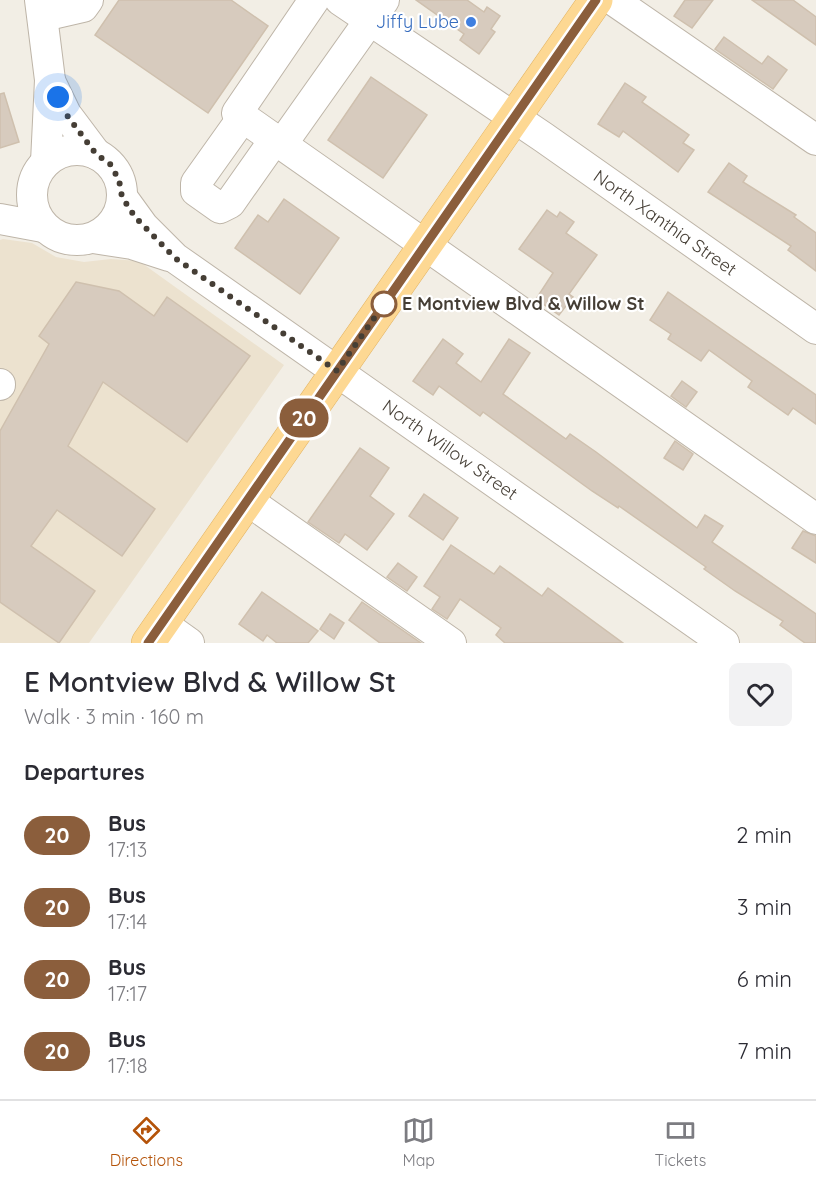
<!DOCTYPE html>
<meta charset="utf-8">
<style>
body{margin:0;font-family:Quicksand,sans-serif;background:#f2f2f3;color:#2b2b33;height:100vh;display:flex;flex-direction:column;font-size:22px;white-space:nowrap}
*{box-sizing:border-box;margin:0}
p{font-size:20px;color:#7c7c81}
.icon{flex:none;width:33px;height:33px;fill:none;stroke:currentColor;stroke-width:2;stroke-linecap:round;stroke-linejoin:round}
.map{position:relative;height:643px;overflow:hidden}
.panel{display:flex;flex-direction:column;background:#fff;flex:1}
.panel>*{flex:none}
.badge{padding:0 12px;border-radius:20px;font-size:21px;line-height:39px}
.you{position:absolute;width:30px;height:30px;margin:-15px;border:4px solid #fff;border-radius:50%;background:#1a73e8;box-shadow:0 0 0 9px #1a73e833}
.map>.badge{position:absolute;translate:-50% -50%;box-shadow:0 0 0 3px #fff}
h2{padding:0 24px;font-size:22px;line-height:54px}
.round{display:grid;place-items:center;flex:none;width:63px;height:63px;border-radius:9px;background:#f2f2f3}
.overview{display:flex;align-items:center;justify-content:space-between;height:102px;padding:0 24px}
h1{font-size:28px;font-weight:600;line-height:45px}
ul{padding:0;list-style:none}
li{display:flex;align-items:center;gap:18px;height:72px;padding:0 24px}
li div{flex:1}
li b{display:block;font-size:22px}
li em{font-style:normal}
li .badge{min-width:66px;font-weight:700;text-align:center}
.tab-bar{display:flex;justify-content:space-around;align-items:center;height:84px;border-top:2px solid #e1e1e2;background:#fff;font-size:16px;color:#7c7c81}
.tab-bar a{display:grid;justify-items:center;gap:3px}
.tab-bar .current{color:#b45309}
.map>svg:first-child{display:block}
.education{fill:#ece2cf}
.building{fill:#d7cbbe;stroke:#cfc0ae;stroke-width:1.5}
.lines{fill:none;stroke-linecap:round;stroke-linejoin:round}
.minor-casing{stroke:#beb5a8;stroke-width:32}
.major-casing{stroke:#e3b463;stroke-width:34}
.minor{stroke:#fff;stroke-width:30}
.major{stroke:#fdd893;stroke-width:33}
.line-casing{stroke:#fff;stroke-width:14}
.line{stroke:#8b5e3c;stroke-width:9}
.walk{stroke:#453e35;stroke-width:6;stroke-dasharray:0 10.8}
.shop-dot{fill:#3f7fe0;stroke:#fff;stroke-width:2}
.stop-dot{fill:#fff;stroke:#8b5e3c;stroke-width:3}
.labels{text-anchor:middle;stroke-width:4.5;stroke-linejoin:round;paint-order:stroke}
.shop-label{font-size:18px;fill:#366cbe;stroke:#fff;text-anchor:end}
.street-label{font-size:18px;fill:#453e35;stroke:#fff}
.stop-label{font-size:18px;font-weight:bold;fill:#453e35;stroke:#fff;text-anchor:start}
</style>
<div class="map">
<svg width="816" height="643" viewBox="0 0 816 643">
<rect width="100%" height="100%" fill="#f2eee5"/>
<!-- education -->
<path class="education" d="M3 239 32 243 56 257 84 262 111 259 139 261 284 365 89 643H0V240Z"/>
<!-- building -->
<g class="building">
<path d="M119 0H231L268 26 208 113 95 35Z"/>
<path d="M416 0H467L484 12 487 7 500 16 491 29 495 32 479 54 460 40 464 34Z"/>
<path d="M685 0H713L692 28 674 16Z"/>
<path d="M752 0H793L816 17V45Z"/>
<path d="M724 37 762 64 768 56 787 70 773 89 715 49Z"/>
<path d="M371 77 427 115 383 178 328 140Z"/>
<path d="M625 83 646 97 642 102 689 135 683 143 694 150 678 172 623 131 619 137 598 124Z"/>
<path d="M4 93 19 142 0 148V94Z"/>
<path d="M729 163 747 176 743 182 796 215 794 217 816 233V271L788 250 791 246 708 192Z"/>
<path d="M284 199 339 238 300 294 235 248 258 215 268 222Z"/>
<path d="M547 210 557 217 560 212 574 222 566 233 597 255 569 294 573 297 559 315 536 299 553 273 519 249Z"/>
<path d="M76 282 119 291 154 316 167 297 250 356 187 442 103 382 68 446 155 509 122 556 57 510 31 546 95 591 59 643 0 602V431L49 344 39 336Z"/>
<path d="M668 292 816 395V424L793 408 788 415 748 387 752 381 709 350 701 361 668 339 671 334 650 320Z"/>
<path d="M443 339 463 354 456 363 481 382 509 339 530 353 503 394 566 439 570 434 596 452 697 528 705 515 723 526 712 542 816 614V643H805L780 625 783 621 735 591 704 569 706 567 619 506 618 508 592 491 483 412 480 416 439 386 433 395 413 381Z"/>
<path d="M682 381 697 392 686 407 671 396Z"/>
<path d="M675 441 693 454 683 470 664 458Z"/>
<path d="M360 448 389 468 370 496 394 514 367 550 345 534 339 543 308 522Z"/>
<path d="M424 494 458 518 443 540 409 516Z"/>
<path d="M803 531 816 536V563L792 548Z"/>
<path d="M451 545 494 574 500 566 542 596 548 588 623 643H505L496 635 501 628 460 599 447 619 432 609 440 597 424 586Z"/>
<path d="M398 563 417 577 407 591 387 577Z"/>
<path d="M262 592 318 631 308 643H277L267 635 263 641 239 624Z"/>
<path d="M362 602 421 643H380L349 620Z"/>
<path d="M330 614 344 623 334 639 320 629Z"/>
</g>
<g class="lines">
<!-- minor casing -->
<g class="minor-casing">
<g id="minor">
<path d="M40 0 50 80 46 162"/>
<path d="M314 0 237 113 816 519"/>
<path d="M340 0 543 137 816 329"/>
<path d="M613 0 816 140"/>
<path d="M44 16 83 7 88 0"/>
<path d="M51 83 66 114 96 154"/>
<path d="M243 117 196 183V191L220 208 230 203 275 139"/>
<path d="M282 144 384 0"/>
<circle cx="77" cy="195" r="45"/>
<path d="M122 197 143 226 175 258 724 643"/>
<path d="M0 219 43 227"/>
<path d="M93 238 132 244 169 256"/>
<path d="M0 384V385"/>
<path d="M247 500 451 643"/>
<path d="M161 623 189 643"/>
</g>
</g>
<!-- major casing -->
<g class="major-casing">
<path id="major" d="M148 643 596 0"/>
</g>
<!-- minor -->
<use href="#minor" class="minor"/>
<!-- major -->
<use href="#major" class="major"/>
</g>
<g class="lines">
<!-- line casing -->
<g class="line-casing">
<path id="line" d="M148 643 596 0"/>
</g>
<!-- line -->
<use href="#line" class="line"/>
<!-- walk -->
<path class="walk" d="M58 97 66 114 96 154 110 164 119 180 122 197 135 217 175 258 337 371 389 297 384 304"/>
</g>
<!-- markers -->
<circle class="shop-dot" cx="471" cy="22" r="6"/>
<circle class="stop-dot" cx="384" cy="304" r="12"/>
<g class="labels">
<!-- shop labels -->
<g class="shop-label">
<text x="459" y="28">Jiffy Lube</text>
</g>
<!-- street labels -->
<g class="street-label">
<text transform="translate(665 223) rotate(35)" y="6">North Xanthia Street</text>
<text transform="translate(450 450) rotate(35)" y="6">North Willow Street</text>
</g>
<!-- stop labels -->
<g class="stop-label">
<text x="402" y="310">E Montview Blvd &amp; Willow St</text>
</g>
</g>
</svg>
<div class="you" style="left:58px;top:97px"></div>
<b class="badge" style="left:304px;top:418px;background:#8b5e3c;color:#fff">20</b>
</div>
<section class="panel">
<div class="overview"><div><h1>E Montview Blvd &amp; Willow St</h1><p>Walk · 3 min · 160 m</p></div><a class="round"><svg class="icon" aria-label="heart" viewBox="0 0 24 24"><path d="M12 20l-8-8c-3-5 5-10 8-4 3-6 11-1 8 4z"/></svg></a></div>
<h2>Departures</h2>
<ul>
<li><span class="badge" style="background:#8b5e3c;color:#fff">20</span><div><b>Bus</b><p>17:13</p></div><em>2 min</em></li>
<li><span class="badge" style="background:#8b5e3c;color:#fff">20</span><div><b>Bus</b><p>17:14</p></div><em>3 min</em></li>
<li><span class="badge" style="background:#8b5e3c;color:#fff">20</span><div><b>Bus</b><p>17:17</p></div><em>6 min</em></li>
<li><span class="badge" style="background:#8b5e3c;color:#fff">20</span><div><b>Bus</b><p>17:18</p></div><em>7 min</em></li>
</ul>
</section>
<nav class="tab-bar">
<a class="current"><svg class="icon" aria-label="directions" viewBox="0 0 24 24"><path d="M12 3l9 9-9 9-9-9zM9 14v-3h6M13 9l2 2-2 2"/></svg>Directions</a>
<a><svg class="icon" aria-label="map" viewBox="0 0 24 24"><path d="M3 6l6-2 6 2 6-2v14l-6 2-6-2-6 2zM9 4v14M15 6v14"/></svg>Map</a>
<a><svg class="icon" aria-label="tickets" viewBox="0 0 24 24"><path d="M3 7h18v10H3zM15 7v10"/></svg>Tickets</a>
</nav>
